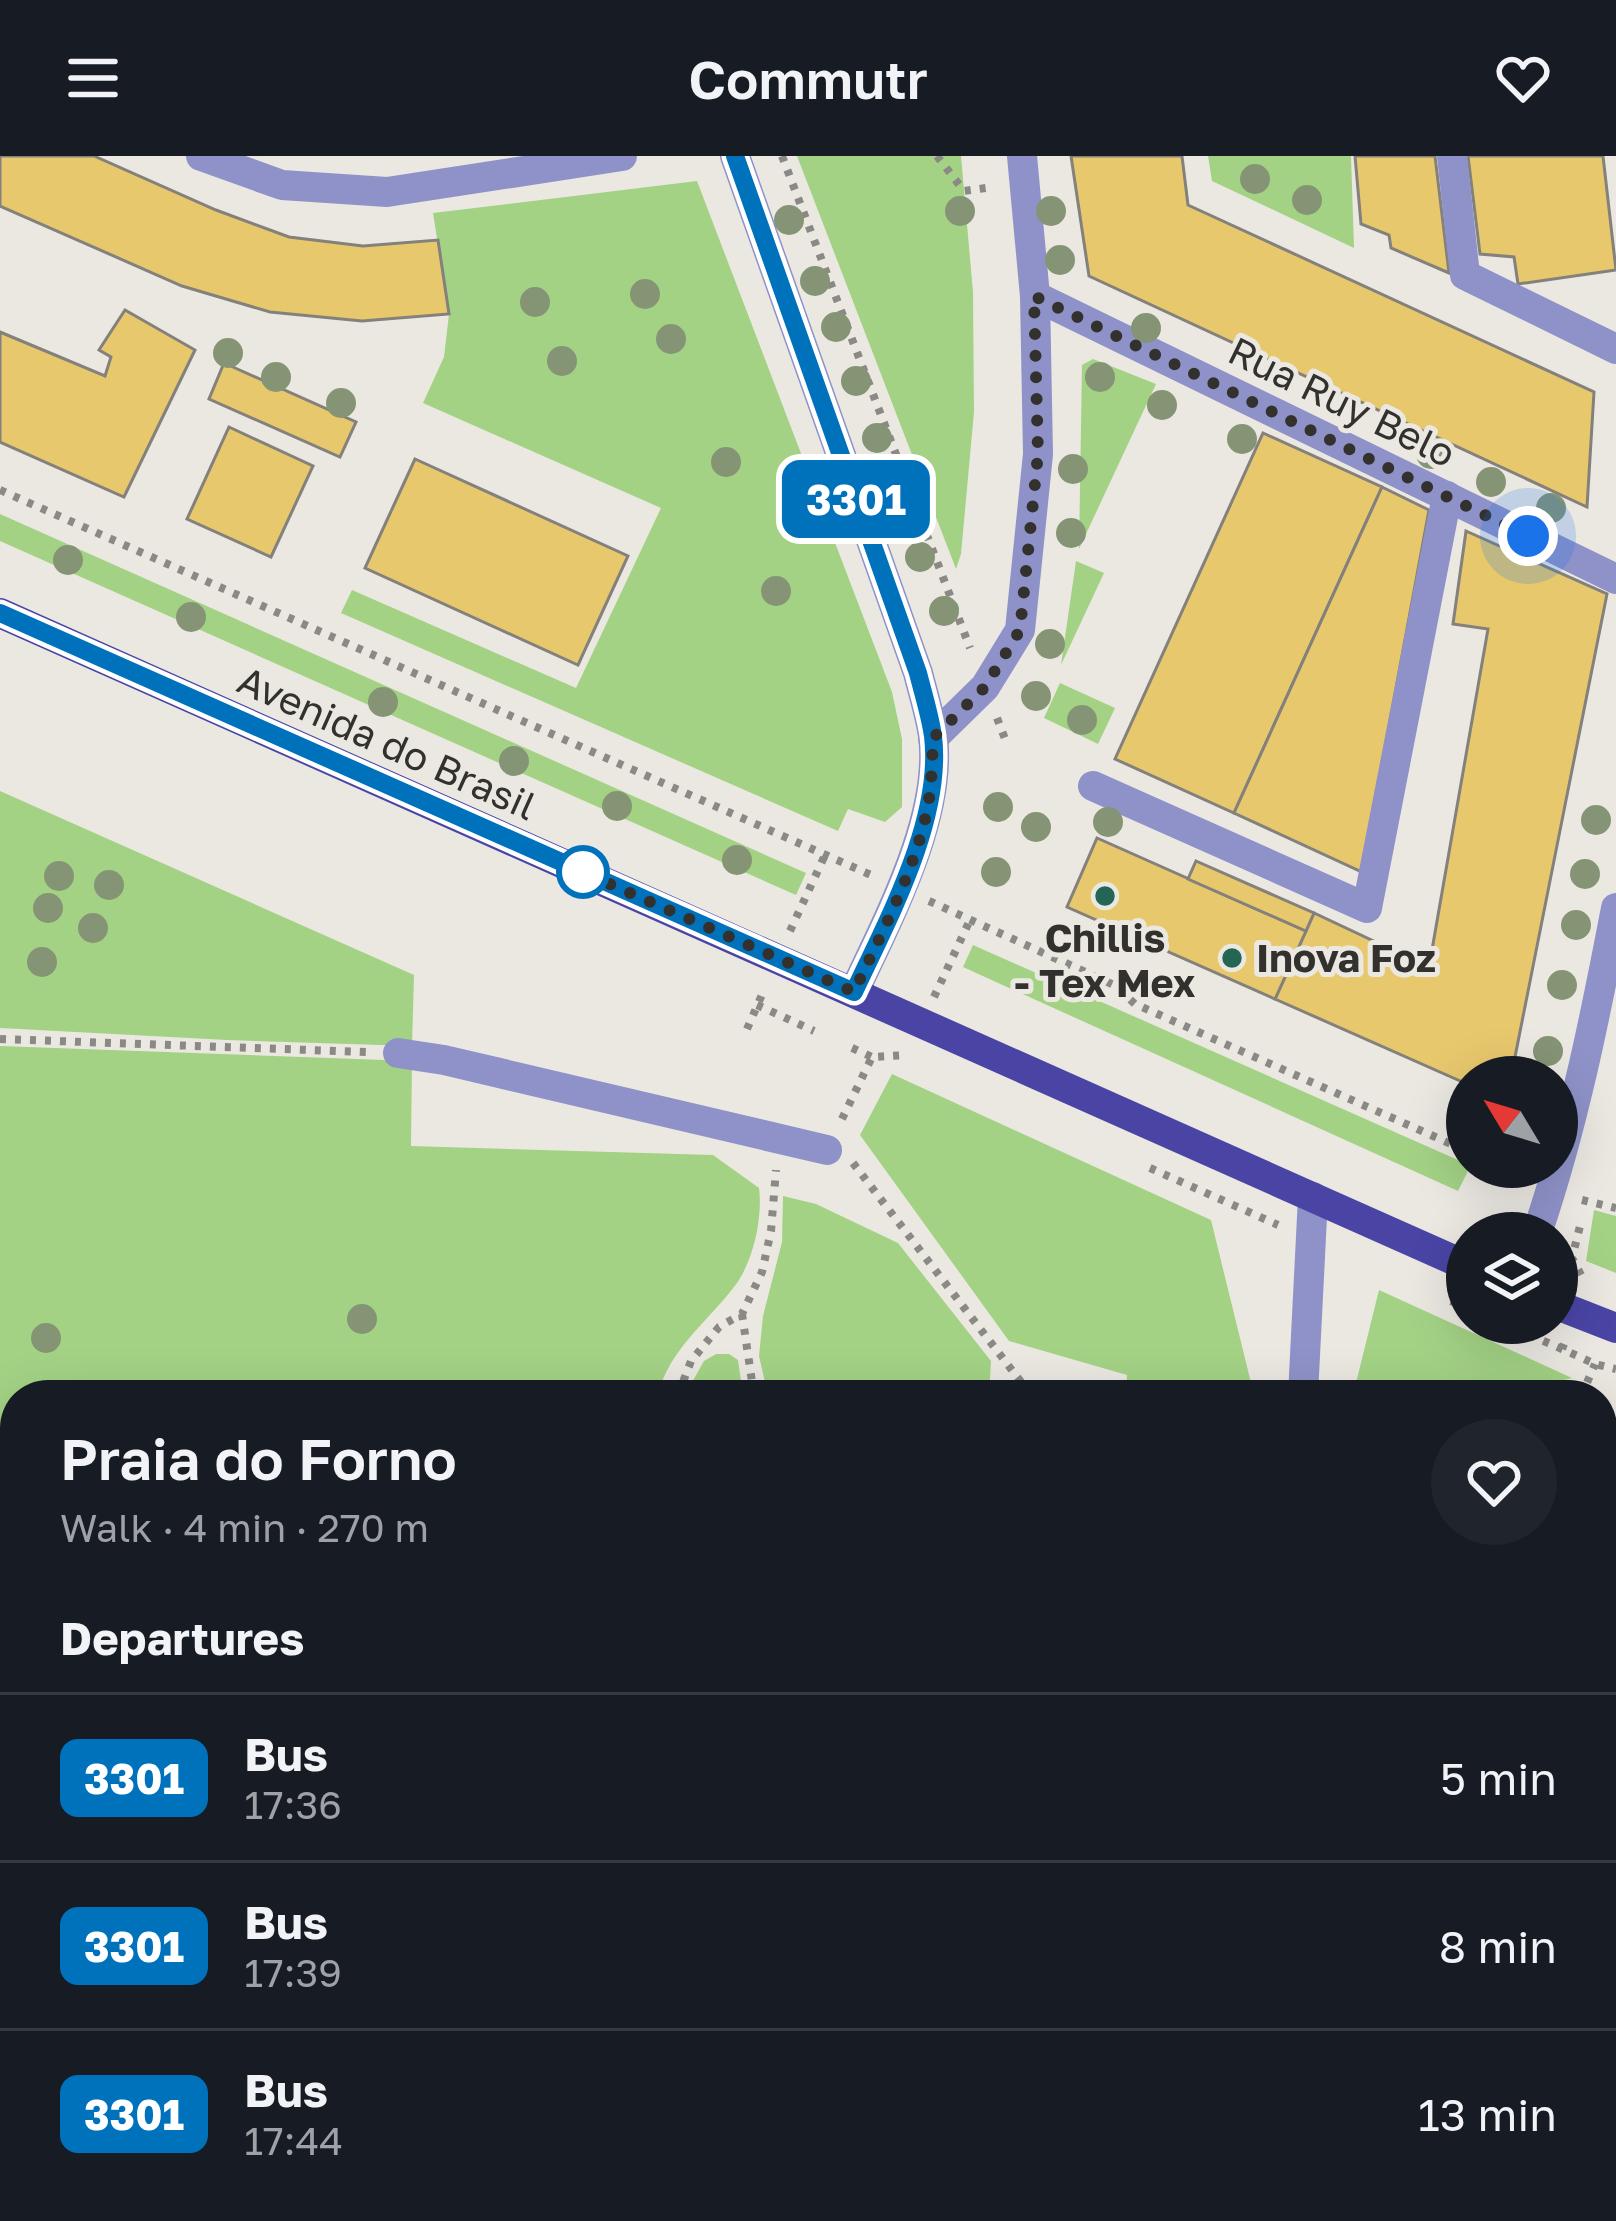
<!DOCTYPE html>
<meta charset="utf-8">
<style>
body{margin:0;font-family:"Golos Text",sans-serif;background:#20242c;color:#f1f3f6;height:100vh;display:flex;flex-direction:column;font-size:45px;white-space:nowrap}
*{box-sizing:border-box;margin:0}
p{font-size:39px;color:#9ea1a6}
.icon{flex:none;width:66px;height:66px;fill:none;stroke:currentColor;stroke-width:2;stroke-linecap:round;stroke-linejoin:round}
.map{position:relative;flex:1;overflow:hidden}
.side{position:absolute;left:0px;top:1224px;width:1617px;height:843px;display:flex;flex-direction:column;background:#171b24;border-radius:48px 48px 0 0;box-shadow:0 12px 48px #0002}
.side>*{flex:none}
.badge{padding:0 24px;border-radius:18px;font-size:42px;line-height:78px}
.needle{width:78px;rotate:308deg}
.buttons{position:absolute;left:1446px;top:900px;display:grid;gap:24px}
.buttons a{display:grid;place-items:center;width:132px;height:132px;border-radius:50%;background:#171b24;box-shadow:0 12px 48px #0002;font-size:60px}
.you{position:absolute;width:60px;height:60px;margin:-30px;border:9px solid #fff;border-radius:50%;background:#1a73e8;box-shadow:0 0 0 18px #1a73e833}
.map>.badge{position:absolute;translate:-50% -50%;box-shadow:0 0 0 6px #fff}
h2{padding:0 60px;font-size:45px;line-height:108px}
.round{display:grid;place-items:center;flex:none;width:126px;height:126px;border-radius:63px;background:#20242c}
.overview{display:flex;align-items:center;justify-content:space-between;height:204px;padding:0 60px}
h1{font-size:57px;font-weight:600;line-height:90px}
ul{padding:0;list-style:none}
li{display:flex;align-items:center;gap:36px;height:168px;padding:0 60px;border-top:3px solid #363941}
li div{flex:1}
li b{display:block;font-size:45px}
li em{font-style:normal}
li .badge{min-width:132px;font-weight:700;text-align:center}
header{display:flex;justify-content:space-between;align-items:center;height:156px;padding:0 60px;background:#171b24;font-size:54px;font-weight:600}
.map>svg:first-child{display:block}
.green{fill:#a3d285}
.sand{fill:#e9dfba}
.water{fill:#41c0de;stroke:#3c95a9;stroke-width:3}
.building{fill:#e8c86d;stroke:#84817c;stroke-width:3}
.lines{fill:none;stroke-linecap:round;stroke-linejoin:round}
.path{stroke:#8b8985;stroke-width:8;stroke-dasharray:6 9;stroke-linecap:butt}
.minor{stroke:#8e92c8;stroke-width:30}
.major{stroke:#4a45a5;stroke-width:30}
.tree{fill:#859475}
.line-casing{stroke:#fff;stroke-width:27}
.line{stroke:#0072bc;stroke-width:18}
.walk{stroke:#32312e;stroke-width:12;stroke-dasharray:0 21.6}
.stop-dot{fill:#fff;stroke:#0072bc;stroke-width:6}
.poi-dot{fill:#236656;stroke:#ebe8e2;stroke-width:4.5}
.labels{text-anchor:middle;stroke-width:10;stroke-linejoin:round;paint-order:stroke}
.street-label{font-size:39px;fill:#32312e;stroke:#ebe8e2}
.poi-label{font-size:39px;font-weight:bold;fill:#32312e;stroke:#ebe8e2}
</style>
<header><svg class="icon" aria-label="menu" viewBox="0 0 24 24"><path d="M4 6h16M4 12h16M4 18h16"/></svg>Commutr<svg class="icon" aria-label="heart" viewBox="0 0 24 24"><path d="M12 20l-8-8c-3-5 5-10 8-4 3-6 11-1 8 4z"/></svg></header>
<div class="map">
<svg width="1616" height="2065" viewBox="0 0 1616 2065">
<rect width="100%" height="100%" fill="#ebe8e2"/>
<!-- green -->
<g class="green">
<path d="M797 0H961L973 136 974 256 961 398 956 413Z"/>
<path d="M1208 0H1351L1354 92 1212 25Z"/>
<path d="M697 25 892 536 902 583V651L885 666 848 653 838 675 341 457 352 434 576 532 661 352 423 247 444 201 449 158 433 57Z"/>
<path d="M1093 203 1156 228 1079 393 1082 209Z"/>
<path d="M0 358 806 717 796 739 0 385Z"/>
<path d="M1076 405 1104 417 1061 509Z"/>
<path d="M1060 527 1115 552 1098 588 1044 562Z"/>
<path d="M0 635 414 819 412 890 227 884 0 872Z"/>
<path d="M973 789 1467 1008V1011H1470L1458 1035 963 811Z"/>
<path d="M0 890 412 905 411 990 713 999 759 1032C763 1062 753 1107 734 1131 707 1166 668 1195 658 1239H15V1568H0Z"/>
<path d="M892 918 1211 1064 1254 1239H1126L1127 1219 1009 1185 860 979Z"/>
<path d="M783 1040 816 1048 898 1087 991 1205 989 1239H768L759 1200 763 1160 782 1086Z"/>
<path d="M1594 1054 1616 1060V1117L1586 1105Z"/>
<path d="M1379 1134 1572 1222 1501 1239H1353Z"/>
<path d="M716 1198H729L738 1204 743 1239H685L704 1205Z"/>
<path d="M1616 1259V1588L1602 1605V1339L1607 1338Z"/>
</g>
<!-- sand -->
<g class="sand">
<path d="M0 1605 15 1606V2052H42L34 2065H0Z"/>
<path d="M1048 2052H1146L1145 2065H1059Z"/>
</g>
<!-- water -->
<path class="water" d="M42 2052H1048L1059 2065H34Z"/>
<!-- building -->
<g class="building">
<path d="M0 0H94L216 54 289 81 363 90 438 84 449 158 362 165 270 156 182 130 0 50Z"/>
<path d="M1071 0H1182L1188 49 1594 236 1587 351 1089 120Z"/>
<path d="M1355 0H1435L1449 117 1391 92 1389 79 1361 68Z"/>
<path d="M1468 0H1603L1616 114 1518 128 1514 101 1480 98Z"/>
<path d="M125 154 195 194 124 341 0 286V176L105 220 111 201 99 194Z"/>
<path d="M224 207 356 266 340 301 209 243Z"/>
<path d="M229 271 313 310 271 401 187 363Z"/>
<path d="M1263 277 1382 331 1234 657 1115 603Z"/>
<path d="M415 303 628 400 578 509 365 412Z"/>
<path d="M1382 331 1429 354 1362 716 1234 657Z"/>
<path d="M1466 375 1607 438 1511 921H1467V928L1275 843 1314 757 1429 811 1488 473 1453 468Z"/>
<path d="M1097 682 1306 775 1275 843 1067 751Z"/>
<path d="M1196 705 1314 757 1306 775 1188 723Z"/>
</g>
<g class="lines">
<!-- path -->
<g class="path">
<path d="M782 0 970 492"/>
<path d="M937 0 964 35 993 31"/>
<path d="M0 334 871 719"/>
<path d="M997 562 1007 588"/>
<path d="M929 745 1114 829 1135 848 1467 995"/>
<path d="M790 775 825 699"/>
<path d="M934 841 970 764"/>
<path d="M757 849 814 875"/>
<path d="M747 873 764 834"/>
<path d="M0 883 366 896"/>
<path d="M852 892 872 901"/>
<path d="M842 963 872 901 908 899"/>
<path d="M853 1007 1031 1239"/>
<path d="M1501 1011 1524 1022"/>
<path d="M1150 1012 1278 1069"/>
<path d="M1582 1044 1616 1052"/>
<path d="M1581 1119 1572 1102 1581 1066"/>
<path d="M1451 1145 1467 1152"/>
<path d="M742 1158 754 1239"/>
<path d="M1502 1167 1562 1193"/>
<path d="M1564 1188 1562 1193 1595 1208 1616 1213"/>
<path d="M678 1239 691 1205 719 1171 742 1158 762 1116 771 1075 776 1014"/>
<path d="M1579 1239 1586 1229 1595 1208"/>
<path d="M0 1577H15"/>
<path d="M0 1590H15"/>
<path d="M1602 1633 1616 1617"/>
</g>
<!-- minor -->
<g class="minor">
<path d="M201 0 282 29 387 36 622 0"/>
<path d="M735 0 918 517C923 537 930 559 933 580 943 662 887 764 854 836"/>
<path d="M1452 0 1465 119 1616 193"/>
<path d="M1035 140 1616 423"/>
<path d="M933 582 985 531 1020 474 1038 298 1035 140 1022 0"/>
<path d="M1093 630 1367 752 1447 340"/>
<path d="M398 897 444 904 827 994"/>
<path d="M1537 1077C1573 971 1595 862 1616 752"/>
<path d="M1303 1239 1313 1041"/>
</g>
<!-- major -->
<g class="major">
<path d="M0 457 1467 1110"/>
<path d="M1557 1149 1616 1172"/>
</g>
</g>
<!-- trees -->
<g class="tree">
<circle cx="1255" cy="23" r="15"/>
<circle cx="1307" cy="44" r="15"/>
<circle cx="960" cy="55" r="15"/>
<circle cx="1051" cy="55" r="15"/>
<circle cx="789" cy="64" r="15"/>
<circle cx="1060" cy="104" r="15"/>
<circle cx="815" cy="125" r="15"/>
<circle cx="645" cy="138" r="15"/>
<circle cx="535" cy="146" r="15"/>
<circle cx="836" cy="171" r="15"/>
<circle cx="1146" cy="172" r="15"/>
<circle cx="671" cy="183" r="15"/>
<circle cx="228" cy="197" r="15"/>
<circle cx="562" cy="205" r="15"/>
<circle cx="276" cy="221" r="15"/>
<circle cx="1100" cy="221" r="15"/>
<circle cx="856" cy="225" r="15"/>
<circle cx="341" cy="247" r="15"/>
<circle cx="1162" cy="249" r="15"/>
<circle cx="877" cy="282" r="15"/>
<circle cx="1242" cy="283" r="15"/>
<circle cx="1431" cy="298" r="15"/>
<circle cx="726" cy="306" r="15"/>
<circle cx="1073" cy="313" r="15"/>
<circle cx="1491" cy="326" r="15"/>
<circle cx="898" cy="344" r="15"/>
<circle cx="1551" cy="352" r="15"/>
<circle cx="1071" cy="377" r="15"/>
<circle cx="920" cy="401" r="15"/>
<circle cx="68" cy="404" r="15"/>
<circle cx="776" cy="435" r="15"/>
<circle cx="944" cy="455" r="15"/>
<circle cx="191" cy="461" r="15"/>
<circle cx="1050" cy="488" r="15"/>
<circle cx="1036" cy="540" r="15"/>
<circle cx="383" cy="546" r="15"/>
<circle cx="1082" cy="564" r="15"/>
<circle cx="514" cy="605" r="15"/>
<circle cx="617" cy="650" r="15"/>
<circle cx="998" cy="651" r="15"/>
<circle cx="1596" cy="664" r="15"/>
<circle cx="1108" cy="666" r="15"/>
<circle cx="1036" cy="671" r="15"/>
<circle cx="737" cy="704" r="15"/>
<circle cx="996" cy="716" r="15"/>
<circle cx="1585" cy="718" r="15"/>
<circle cx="59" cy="720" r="15"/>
<circle cx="109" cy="729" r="15"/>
<circle cx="48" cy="752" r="15"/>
<circle cx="1576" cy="769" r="15"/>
<circle cx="93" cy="772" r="15"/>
<circle cx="42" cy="806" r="15"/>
<circle cx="1562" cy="829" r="15"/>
<circle cx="1548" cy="895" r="15"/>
<circle cx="362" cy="1163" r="15"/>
<circle cx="46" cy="1182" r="15"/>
</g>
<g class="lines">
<!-- line casing -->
<g class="line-casing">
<path id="line" d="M0 457 854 836C888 763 943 663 933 580 930 559 923 537 918 517L735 0"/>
</g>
<!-- line -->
<use href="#line" class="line"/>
<!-- walk -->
<path class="walk" d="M583 716 567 709 854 836C881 778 912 721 926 659 932 634 932 607 933 582L985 531 1020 474 1038 298 1034 140 1528 380"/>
</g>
<!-- markers -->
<circle class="stop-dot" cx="583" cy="716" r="24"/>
<g class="poi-dot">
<circle cx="1105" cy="740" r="12"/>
<circle cx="1232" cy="802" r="12"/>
</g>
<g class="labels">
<!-- street labels -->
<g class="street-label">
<text transform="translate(1342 246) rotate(26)" y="14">Rua Ruy Belo</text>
<text transform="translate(387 587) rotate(24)" y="14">Avenida do Brasil</text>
</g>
<!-- poi labels -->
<g class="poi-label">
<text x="1105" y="796">Chillis<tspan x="1105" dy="45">- Tex Mex</tspan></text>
<text x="1256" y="816" text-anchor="start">Inova Foz</text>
</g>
</g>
</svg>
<div class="buttons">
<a><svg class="needle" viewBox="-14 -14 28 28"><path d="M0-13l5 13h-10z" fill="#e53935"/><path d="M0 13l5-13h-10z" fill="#9ea1a6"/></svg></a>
<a><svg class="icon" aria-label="layers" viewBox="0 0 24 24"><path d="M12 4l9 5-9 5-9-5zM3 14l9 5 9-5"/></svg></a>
</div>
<div class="you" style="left:1528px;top:380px"></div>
<b class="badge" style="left:856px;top:343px;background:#0072bc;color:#fff">3301</b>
<section class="side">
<div class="overview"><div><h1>Praia do Forno</h1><p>Walk · 4 min · 270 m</p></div><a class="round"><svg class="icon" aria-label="heart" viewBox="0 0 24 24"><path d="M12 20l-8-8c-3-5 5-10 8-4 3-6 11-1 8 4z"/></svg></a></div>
<h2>Departures</h2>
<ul>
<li><span class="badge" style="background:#0072bc;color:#fff">3301</span><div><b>Bus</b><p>17:36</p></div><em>5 min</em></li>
<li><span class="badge" style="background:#0072bc;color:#fff">3301</span><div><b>Bus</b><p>17:39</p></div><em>8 min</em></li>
<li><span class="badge" style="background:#0072bc;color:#fff">3301</span><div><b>Bus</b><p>17:44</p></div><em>13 min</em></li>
</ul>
</section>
</div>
